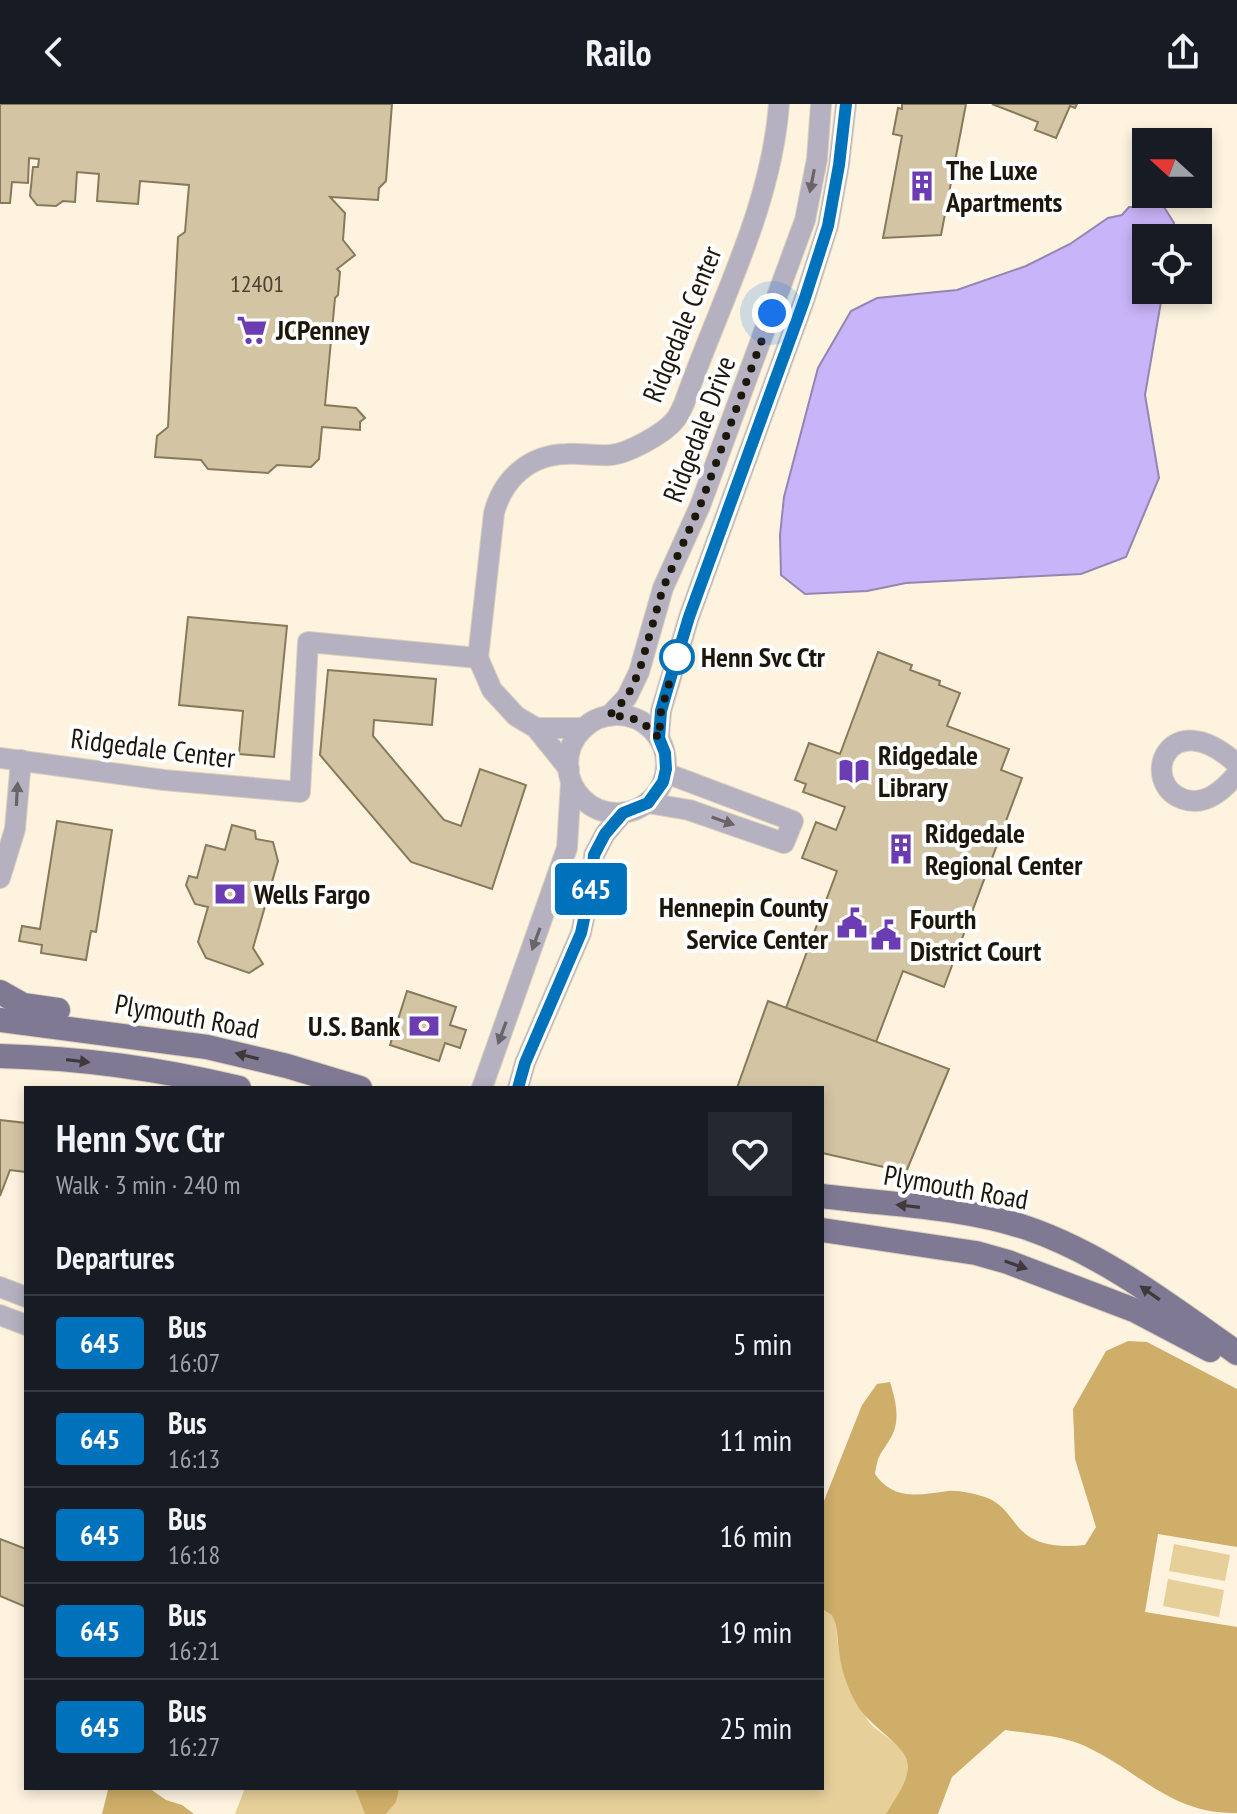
<!DOCTYPE html>
<meta charset="utf-8">
<style>
body{margin:0;font-family:"PT Sans Narrow",sans-serif;background:#242831;color:#f1f3f6;height:100vh;display:flex;flex-direction:column;font-size:30px;white-space:nowrap}
*{box-sizing:border-box;margin:0}
p{font-size:26px;color:#9ea1a6}
.icon{flex:none;width:44px;height:44px;fill:none;stroke:currentColor;stroke-width:2;stroke-linecap:round;stroke-linejoin:round}
.map{position:relative;flex:1;overflow:hidden}
.sheet{position:absolute;left:24px;top:982px;width:800px;height:704px;display:flex;flex-direction:column;background:#171b24;border-radius:0px;box-shadow:0 4px 12px #0003}
.sheet>*{flex:none}
.badge{padding:0 16px;border-radius:6px;font-size:28px;line-height:52px}
.needle{width:52px;rotate:291deg}
.fabs{position:absolute;left:1132px;top:24px;display:grid;gap:16px}
.fabs a{display:grid;place-items:center;width:80px;height:80px;border-radius:0px;background:#171b24;box-shadow:0 4px 12px #0003;font-size:40px}
.you{position:absolute;width:40px;height:40px;margin:-20px;border:6px solid #fff;border-radius:50%;background:#1a73e8;box-shadow:0 0 0 12px #1a73e833}
.map>.badge{position:absolute;translate:-50% -50%;box-shadow:0 0 0 4px #fff}
h2{padding:0 32px;font-size:30px;line-height:72px}
.round{display:grid;place-items:center;flex:none;width:84px;height:84px;border-radius:0px;background:#242831}
.overview{display:flex;align-items:center;justify-content:space-between;height:136px;padding:0 32px}
h1{font-size:38px;font-weight:700;line-height:60px}
ul{padding:0;list-style:none}
li{display:flex;align-items:center;gap:24px;height:96px;padding:0 32px;border-top:2px solid #363941}
li div{flex:1}
li b{display:block;font-size:30px}
li em{font-style:normal}
li .badge{min-width:88px;font-weight:700;text-align:center}
header{display:flex;justify-content:space-between;align-items:center;height:104px;padding:0 32px;background:#171b24;font-size:36px;font-weight:700}
.map>svg:first-child{display:block}
.green{fill:#e7cf9a}
.forest{fill:#ceae68}
.water{fill:#c8b4f8;stroke:#9585b1;stroke-width:2}
.building{fill:#d3c4a3;stroke:#87795a;stroke-width:2}
.lines{fill:none;stroke-linecap:round;stroke-linejoin:round}
.minor-casing{stroke:#d9d0bd;stroke-width:22}
.major-casing{stroke:#d9d0bd;stroke-width:26}
.minor{stroke:#b5b1c0;stroke-width:20}
.major{stroke:#807994;stroke-width:24}
.oneway{fill:#696466}
.oneway2{fill:#40393b}
.line-casing{stroke:#fff;stroke-width:18}
.line{stroke:#0072bc;stroke-width:12}
.walk{stroke:#1d170b;stroke-width:8;stroke-dasharray:0 14.4}
.stop-dot{fill:#fff;stroke:#0072bc;stroke-width:4}
.labels{text-anchor:middle;stroke-width:8;stroke-linejoin:round;paint-order:stroke}
.number-label{font-size:24px;fill:#4a4231}
.poi-label{font-size:28px;font-weight:bold;fill:#1d170b;stroke:#fff;text-anchor:start}
.street-label{font-size:28px;fill:#1d170b;stroke:#fff}
.stop-label{font-size:28px;font-weight:bold;fill:#1d170b;stroke:#fff;text-anchor:start}
</style>
<header><svg class="icon" aria-label="back" viewBox="0 0 24 24"><path d="M15 5l-7 7 7 7"/></svg>Railo<svg class="icon" aria-label="share" viewBox="0 0 24 24"><path d="M12 15V3M7 8l5-5 5 5M5 13v7h14v-7"/></svg></header>
<div class="map">
<svg width="1237" height="1710" viewBox="0 0 1237 1710">
<rect width="100%" height="100%" fill="#fdf3df"/>
<!-- green -->
<g class="green">
<path d="M1174 1440 1230 1451 1225 1477 1169 1467Z"/>
<path d="M1168 1475 1224 1486 1219 1513 1163 1502Z"/>
<path d="M822 1505 832 1510C838 1523 836 1533 839 1546 844 1566 858 1597 867 1615 876 1630 900 1636 906 1654 913 1675 895 1693 886 1710H235L245 1684H822Z"/>
</g>
<!-- forest -->
<g class="forest">
<path d="M1128 1237 1147 1238 1237 1285V1443L1158 1430 1145 1508 1237 1523V1709C1170 1710 1141 1668 1085 1642 1061 1631 1031 1630 1005 1626L952 1673 938 1710H886C895 1693 913 1674 906 1654 900 1638 867 1620 856 1599 847 1583 841 1565 839 1547 837 1533 838 1523 832 1511L822 1505V1402L862 1301 877 1280 890 1278C896 1297 901 1318 890 1335 880 1352 878 1350 875 1370 894 1397 919 1391 948 1387 958 1386 975 1390 985 1393 1003 1399 1009 1413 1021 1426 1037 1443 1064 1443 1085 1441L1096 1423 1075 1355 1073 1305 1106 1247Z"/>
<path d="M111 1684H149L166 1696 182 1701 194 1710H102L108 1686Z"/>
<path d="M355 1684H399L396 1698 386 1710H365Z"/>
</g>
<!-- water -->
<path class="water" d="M1129 103H1164L1174 119 1172 134H1146V186H1163L1145 291 1159 374 1126 453 1081 470 906 479 867 487 805 490 781 471 780 431 784 393 818 264 851 207 877 194 957 186 1026 162 1070 140 1108 114 1122 111Z"/>
<!-- building -->
<g class="building">
<path d="M0 0H392L386 77 379 84 378 96 330 93 345 109 343 136 355 151 337 165 340 168 338 191 335 194 325 301 356 304 365 314 360 318V326L322 323 319 355 311 363 277 361 268 369 208 365 201 356 155 353 157 332 168 323 178 133 185 128 189 81 140 77 138 100 97 97 99 70 77 68 75 98 63 97 56 102 37 101 30 92 33 63H38L39 55 29 54 28 79 12 78 10 99H0Z"/>
<path d="M902 0H966L941 131 883 134 902 32 893 30 898 4 902 5Z"/>
<path d="M992 0H1077L1075 4 1070 2 1056 34 1035 26 1038 18Z"/>
<path d="M188 513 287 522 274 653 239 650 243 607 179 601Z"/>
<path d="M878 548 912 561 910 566 940 577 939 581 960 589 947 622 1009 645 1001 666 1022 674 944 883 903 867 876 938 786 904 837 767 802 754 816 718 836 726 845 703 803 688 806 680 795 676 809 639 840 650Z"/>
<path d="M328 566 436 575 432 621 374 616 373 632 444 716 461 722 480 665 526 681 492 785 411 758 320 651Z"/>
<path d="M57 717 112 726 96 828 91 827 86 856 41 849 42 841 19 837 22 822 40 825Z"/>
<path d="M232 721 255 727 256 735 273 738 278 757 253 844 263 860 249 869 206 854 198 838 208 803 195 800 186 781 189 772 197 774 206 741 225 746Z"/>
<path d="M407 887 456 903 450 921 466 926 460 944 445 939 439 957 390 941Z"/>
<path d="M768 897 949 965 906 1068 822 1049V984H737Z"/>
<path d="M0 1016 26 1019V1068L10 1066 0 1092Z"/>
<path d="M0 1435 26 1445V1503L0 1492Z"/>
</g>
<g class="lines">
<!-- minor casing -->
<g class="minor-casing">
<g id="minor">
<path d="M478 554 492 586 516 612 536 624 569 665"/>
<circle cx="617" cy="660" r="49"/>
<path d="M609 612 627 593 639 568 663 484 700 402 805 116 817 55 821 0"/>
<path d="M536 624H584"/>
<path d="M659 634 661 607 689 513 804 197 828 122 839 61 846 0"/>
<path d="M0 654 164 676 300 688 308 538 478 554 494 409C503 375 529 351 566 350 580 349 595 352 610 351 627 350 664 330 675 316 679 312 681 305 684 300 718 201 771 106 779 0"/>
<path d="M1237 660C1168 597 1138 679 1183 695 1205 703 1223 686 1237 670"/>
<path d="M648 699 689 706 784 739 793 717 671 671 666 665"/>
<path d="M0 774 15 725 21 656"/>
<path d="M482 984 567 744 571 678"/>
<path d="M518 984 525 959 581 829 591 783 594 751 605 730 623 709"/>
<path d="M0 1183 26 1193"/>
<path d="M0 1211 26 1221"/>
</g>
</g>
<!-- major casing -->
<g class="major-casing">
<g id="major">
<path d="M0 888 23 901 58 906"/>
<path d="M0 916 207 943 287 962 360 984"/>
<path d="M0 952C80 954 161 965 239 984"/>
<path d="M822 1092C890 1101 962 1102 1027 1124 1105 1151 1170 1202 1237 1249"/>
<path d="M822 1126 976 1149 1008 1158 1134 1206 1210 1246"/>
</g>
</g>
<!-- minor -->
<use href="#minor" class="minor"/>
<!-- major -->
<use href="#major" class="major"/>
</g>
<!-- one-way arrows -->
<defs><path id="oneway-solid" d="M-6-.8H1V-3.2L6.5 0L1 3.2V.8H-6Z" transform="scale(2)"/></defs>
<g class="oneway">
<use href="#oneway-solid" transform="translate(812 77) rotate(101)"/>
<use href="#oneway-solid" transform="translate(17 690) rotate(-87)"/>
<use href="#oneway-solid" transform="translate(723 717) rotate(19)"/>
<use href="#oneway-solid" transform="translate(536 835) rotate(110)"/>
<use href="#oneway-solid" transform="translate(502 929) rotate(110)"/>
</g>
<g class="oneway2">
<use href="#oneway-solid" transform="translate(247 952) rotate(-166)"/>
<use href="#oneway-solid" transform="translate(78 957) rotate(7)"/>
<use href="#oneway-solid" transform="translate(908 1102) rotate(-173)"/>
<use href="#oneway-solid" transform="translate(1016 1161) rotate(19)"/>
<use href="#oneway-solid" transform="translate(1150 1189) rotate(-145)"/>
</g>
<g class="lines">
<!-- line casing -->
<g class="line-casing">
<path id="line" d="M518 984 525 959 581 829 591 783 594 751 605 730 623 709 648 699 663 678 666 665 665 649 659 634 661 607 667 586 689 513 804 197 828 122 839 61 846 0"/>
</g>
<!-- line -->
<use href="#line" class="line"/>
<!-- walk -->
<path class="walk" d="M677 553 661 607 659 634C644 617 631 611 609 612L627 593 639 568 663 484 700 402 772 209"/>
</g>
<!-- icons -->
<defs>
<g id="building-bare" transform="scale(2.4)"><path d="M-4-6H4V6H1V3H-1V6H-4ZM-2.5-4.3h1.7v1.8h-1.7ZM.8-4.3h1.7v1.8H.8ZM-2.5-1h1.7V.8h-1.7ZM.8-1h1.7V.8H.8Z" fill="#6c3cb3" stroke="#fff" stroke-width="2.5" paint-order="stroke"/></g>
<g id="supermarket-bare" transform="scale(2.4)"><path d="M-6-5.5h2.5l.6 2H6L4.5 2H-2.5L-4.4-4H-6ZM-1.5 3.2a1.3 1.3 0 1 0 .1 0ZM3 3.2a1.3 1.3 0 1 0 .1 0Z" fill="#6c3cb3" stroke="#fff" stroke-width="2.5" paint-order="stroke"/></g>
<g id="library-bare" transform="scale(2.4)"><path d="M-6-4Q-3-5.5-.7-3.5V5Q-3 3-6 4ZM6-4Q3-5.5 .7-3.5V5Q3 3 6 4Z" fill="#6c3cb3" stroke="#fff" stroke-width="2.5" paint-order="stroke"/></g>
<g id="bank-bare" transform="scale(2.4)"><path d="M-6-4H6V4H-6ZM0-2.3a2.3 2.3 0 1 0 0 4.6a2.3 2.3 0 1 0 0-4.6Z" fill="#6c3cb3" stroke="#fff" stroke-width="2.5" paint-order="stroke"/></g>
<g id="civic-bare" transform="scale(2.4)"><path d="M-.6-6.5H3V-4.5H.6V-3L4-1V1h2V6H-6V1h2V-1L-.6-3ZM-1.2 2.5V6h2.4V2.5Z" fill="#6c3cb3" stroke="#fff" stroke-width="2.5" paint-order="stroke"/></g>
</defs>
<g fill-rule="evenodd">
<use href="#building-bare" x="922" y="82"/>
<use href="#supermarket-bare" x="252" y="226"/>
<use href="#library-bare" x="854" y="667"/>
<use href="#building-bare" x="901" y="745"/>
<use href="#bank-bare" x="230" y="790"/>
<use href="#civic-bare" x="852" y="819"/>
<use href="#civic-bare" x="886" y="831"/>
<use href="#bank-bare" x="424" y="922"/>
</g>
<!-- markers -->
<circle class="stop-dot" cx="677" cy="553" r="16"/>
<g class="labels">
<!-- number labels -->
<g class="number-label">
<text x="257" y="188">12401</text>
</g>
<!-- poi labels -->
<g class="poi-label">
<text x="946" y="76">The Luxe<tspan x="946" dy="32">Apartments</tspan></text>
<text x="276" y="236">JCPenney</text>
<text x="878" y="661">Ridgedale<tspan x="878" dy="32">Library</tspan></text>
<text x="925" y="739">Ridgedale<tspan x="925" dy="32">Regional Center</tspan></text>
<text x="254" y="800">Wells Fargo</text>
<text x="828" y="813" text-anchor="end">Hennepin County<tspan x="828" dy="32">Service Center</tspan></text>
<text x="910" y="825">Fourth<tspan x="910" dy="32">District Court</tspan></text>
<text x="400" y="932" text-anchor="end">U.S. Bank</text>
</g>
<!-- street labels -->
<g class="street-label">
<text transform="translate(682 220) rotate(-68)" y="10">Ridgedale Center</text>
<text transform="translate(699 325) rotate(-69)" y="10">Ridgedale Drive</text>
<text transform="translate(153 644) rotate(7)" y="10">Ridgedale Center</text>
<text transform="translate(187 912) rotate(10)" y="10">Plymouth Road</text>
<text transform="translate(956 1083) rotate(10)" y="10">Plymouth Road</text>
</g>
<!-- stop labels -->
<g class="stop-label">
<text x="701" y="563">Henn Svc Ctr</text>
</g>
</g>
</svg>
<div class="fabs">
<a><svg class="needle" viewBox="-14 -14 28 28"><path d="M0-13l5 13h-10z" fill="#e53935"/><path d="M0 13l5-13h-10z" fill="#9ea1a6"/></svg></a>
<a><svg class="icon" aria-label="locate" viewBox="0 0 24 24"><circle cx="12" cy="12" r="6"/><path d="M12 2v4M12 18v4M2 12h4M18 12h4"/></svg></a>
</div>
<div class="you" style="left:772px;top:209px"></div>
<b class="badge" style="left:591px;top:785px;background:#0072bc;color:#fff">645</b>
<section class="sheet">
<div class="overview"><div><h1>Henn Svc Ctr</h1><p>Walk · 3 min · 240 m</p></div><a class="round"><svg class="icon" aria-label="heart" viewBox="0 0 24 24"><path d="M12 20l-8-8c-3-5 5-10 8-4 3-6 11-1 8 4z"/></svg></a></div>
<h2>Departures</h2>
<ul>
<li><span class="badge" style="background:#0072bc;color:#fff">645</span><div><b>Bus</b><p>16:07</p></div><em>5 min</em></li>
<li><span class="badge" style="background:#0072bc;color:#fff">645</span><div><b>Bus</b><p>16:13</p></div><em>11 min</em></li>
<li><span class="badge" style="background:#0072bc;color:#fff">645</span><div><b>Bus</b><p>16:18</p></div><em>16 min</em></li>
<li><span class="badge" style="background:#0072bc;color:#fff">645</span><div><b>Bus</b><p>16:21</p></div><em>19 min</em></li>
<li><span class="badge" style="background:#0072bc;color:#fff">645</span><div><b>Bus</b><p>16:27</p></div><em>25 min</em></li>
</ul>
</section>
</div>
